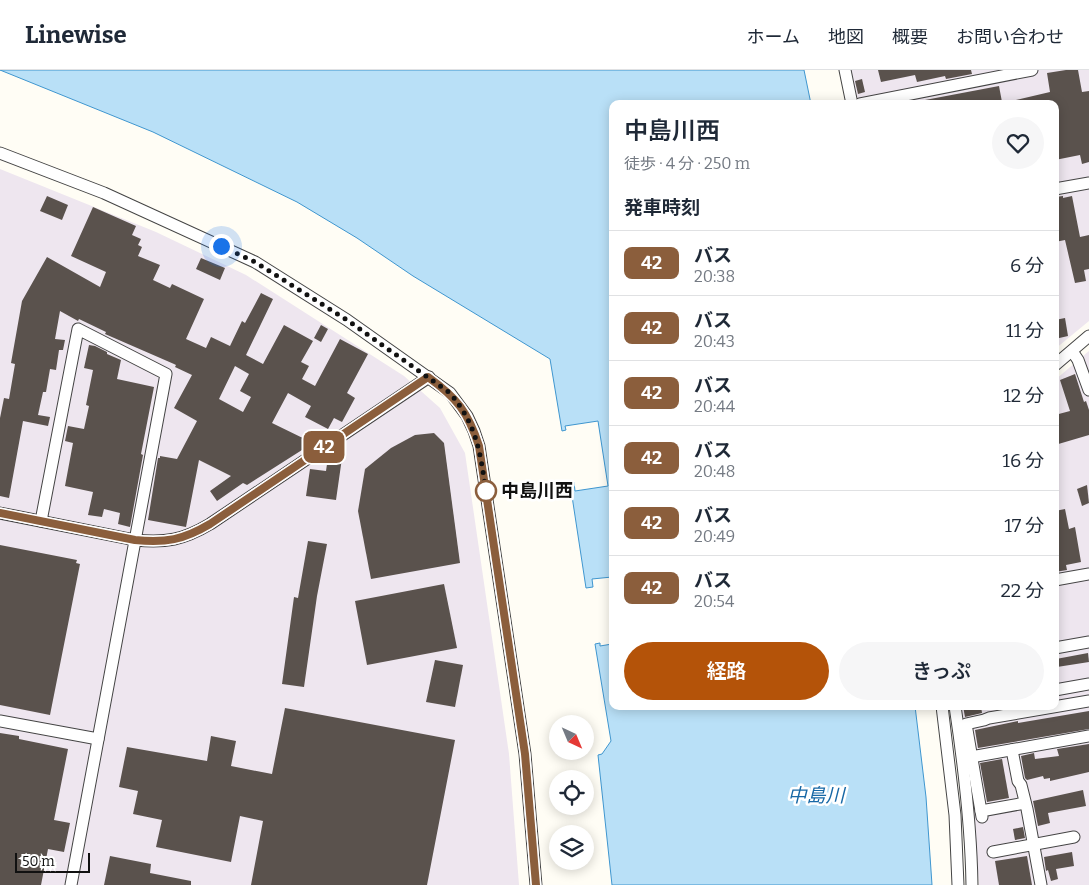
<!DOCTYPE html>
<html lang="ja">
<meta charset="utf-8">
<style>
body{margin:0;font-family:Bitter,"Noto Sans JP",serif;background:#f6f6f7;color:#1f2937;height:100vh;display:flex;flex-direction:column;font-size:19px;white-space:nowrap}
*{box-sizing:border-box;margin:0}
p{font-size:16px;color:#747a83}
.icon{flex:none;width:28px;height:28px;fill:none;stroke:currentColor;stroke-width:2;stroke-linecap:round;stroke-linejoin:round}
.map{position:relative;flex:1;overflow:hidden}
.details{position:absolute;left:609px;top:30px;width:450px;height:610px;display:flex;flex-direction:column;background:#fff;border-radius:10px;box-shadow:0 2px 12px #0003}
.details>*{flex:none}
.badge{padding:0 10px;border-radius:8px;font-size:18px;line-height:32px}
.needle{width:32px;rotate:136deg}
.buttons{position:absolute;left:549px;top:645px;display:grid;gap:10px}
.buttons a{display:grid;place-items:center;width:45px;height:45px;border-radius:50%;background:#fff;box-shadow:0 2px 12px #0003;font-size:25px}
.scale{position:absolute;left:15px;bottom:12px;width:75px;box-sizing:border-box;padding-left:5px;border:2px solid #111;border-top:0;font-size:14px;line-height:18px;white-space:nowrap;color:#111;-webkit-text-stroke:4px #fff;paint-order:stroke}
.you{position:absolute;width:25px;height:25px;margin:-12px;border:4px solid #fff;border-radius:50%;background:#1a73e8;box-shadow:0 0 0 8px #1a73e833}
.map>.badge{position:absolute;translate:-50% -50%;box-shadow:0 0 0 2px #fff}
h2{padding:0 15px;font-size:19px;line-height:45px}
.round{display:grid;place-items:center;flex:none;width:52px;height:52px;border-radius:26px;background:#f6f6f7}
.headline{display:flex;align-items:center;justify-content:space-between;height:85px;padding:0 15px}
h1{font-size:24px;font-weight:600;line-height:38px}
.action{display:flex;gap:10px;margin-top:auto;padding:10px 15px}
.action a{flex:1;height:58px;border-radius:30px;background:#b45309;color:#fff;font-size:20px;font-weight:600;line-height:58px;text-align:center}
.action a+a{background:#f6f6f7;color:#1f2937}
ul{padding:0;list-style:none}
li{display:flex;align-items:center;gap:15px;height:65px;padding:0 15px;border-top:1px solid #e0e1e3}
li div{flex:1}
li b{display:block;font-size:19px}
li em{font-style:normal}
li .badge{min-width:55px;font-weight:700;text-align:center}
header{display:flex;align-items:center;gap:30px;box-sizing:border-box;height:70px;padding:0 25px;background:#fff;border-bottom:1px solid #e0e1e3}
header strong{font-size:24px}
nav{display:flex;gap:28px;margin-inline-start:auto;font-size:18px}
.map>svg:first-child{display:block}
.industrial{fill:#eee6ef}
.water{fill:#b9e0f7;stroke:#3f96cf}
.building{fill:#5a524d;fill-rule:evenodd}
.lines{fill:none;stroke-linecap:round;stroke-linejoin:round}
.minor-casing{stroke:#444;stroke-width:13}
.minor{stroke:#fff;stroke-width:11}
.line-casing{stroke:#fff;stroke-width:11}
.line{stroke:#8b5e3c;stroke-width:8}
.walk{stroke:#111;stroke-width:5;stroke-dasharray:0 9}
.stop-dot{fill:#fff;stroke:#8b5e3c;stroke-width:2.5}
.labels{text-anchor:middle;stroke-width:5;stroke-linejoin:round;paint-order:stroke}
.stop-label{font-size:18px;font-weight:bold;fill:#111;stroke:#fff;text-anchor:start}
.water-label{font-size:19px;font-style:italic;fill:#1768a6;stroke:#fff}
</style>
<header>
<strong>Linewise</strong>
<nav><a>ホーム</a><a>地図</a><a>概要</a><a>お問い合わせ</a></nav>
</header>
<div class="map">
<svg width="1089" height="815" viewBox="0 0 1089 815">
<rect width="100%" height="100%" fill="#fffdf5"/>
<!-- industrial -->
<g class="industrial">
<path d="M842 0H1089V251L1055 279V34H849Z"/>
<path d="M0 99 156 162 246 205 404 306 440 338 465 383 509 684 519 815H0Z"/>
<path d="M1089 281V625L1055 631V310Z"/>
<path d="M1089 635V815H979L974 748 960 636Z"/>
</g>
<!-- water -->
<g class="water">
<path d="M0 0H804L811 34H612V507L592 509 593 517 586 518 570 413 574 412 575 421 608 416 598 351 565 356 566 360 562 361 550 289 413 206 357 168 297 132 153 62Z"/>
<path d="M600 573V576L612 574V636H915L926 727 932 815H612L598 685 602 684 611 671 595 574Z"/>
</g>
<!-- building -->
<g class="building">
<path d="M878 0H971L972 4 946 9 945 6 917 12 915 5 881 12Z"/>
<path d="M1066 0H1078L1082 22 1089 21V92L1082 94 1080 85 1055 90V34H1016V30L1050 22 1047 3Z"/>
<path d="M862 9 865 22 858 24 855 11Z"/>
<path d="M999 16 1002 32 992 34H925V30Z"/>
<path d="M47 126 68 135 62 150 40 141Z"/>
<path d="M1063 126V128L1072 126 1080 167 1089 165V199L1084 200 1086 211 1075 213 1065 170 1055 172V144L1058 143 1055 127Z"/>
<path d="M93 137 136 156 132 165 141 169 138 175 142 177 138 186 160 195 153 210 170 218 172 214 204 229 186 269 206 278 211 267 230 276 242 251 245 253 261 223 273 229 246 285 263 294 284 255 313 271 301 292 309 296 302 309 315 316 340 269 368 284 347 323 355 328 342 352 334 348 328 359 305 347 311 336 288 323 272 353 313 373 247 415 243 413 217 431 210 421 231 406 199 390 186 457 148 450 158 388H160V386L177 389 197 351 174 338 192 305 175 297 176 295 174 294 105 264 106 262 79 249 78 251 60 241 55 269 65 270 63 280H59L56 300 50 299 46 322H43L38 345 50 347 48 356 23 351 9 428 0 426V348L4 328 9 329 15 294 11 293 22 231 47 187 100 217 106 202 71 186ZM235 296 249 304 240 321 251 327 243 342 219 329Z"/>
<path d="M201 188 225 198 220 210 196 199Z"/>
<path d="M1065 248 1068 266 1055 269V250Z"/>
<path d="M321 255 328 259 321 272 314 268Z"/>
<path d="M89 275 95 276 107 282V284L121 290 117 309 154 317 141 384 143 385 130 457 118 454 120 443 104 439 102 447 88 445 93 422 65 416 73 373 65 371 68 356 84 359 89 336 86 335 93 300 84 298Z"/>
<path d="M1075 304 1084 332 1086 331 1089 340V365L1055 375V345L1070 341 1060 310Z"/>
<path d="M434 363 444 373 460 493 371 509 358 441 365 399 391 378 415 365Z"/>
<path d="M328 387 342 388 336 430 306 426 310 399 326 401Z"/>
<path d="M1087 415 1089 433 1082 436 1077 419Z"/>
<path d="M1065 439 1069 459 1075 457 1081 492 1066 495 1067 500 1055 502V441Z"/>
<path d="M308 471 327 474 317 526 304 617 282 614 294 527 298 528Z"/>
<path d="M0 475 77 490 76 493 80 494 50 645 0 635Z"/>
<path d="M444 514 457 578 367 595 355 531Z"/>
<path d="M1088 583 1089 592 1057 597 1056 589Z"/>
<path d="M435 590 463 595 455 637 426 632Z"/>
<path d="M963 636H981L982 643 965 647Z"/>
<path d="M285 638 455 670 427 815H251L263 751 240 746 231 792 156 777 162 750 133 744 138 721 119 717 127 677 207 691 211 666 236 671 231 696 272 704Z"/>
<path d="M1089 641V659L978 678 975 660 1018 651V653Z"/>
<path d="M0 663 19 666V669L68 679 54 750 70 753 64 782 48 779 41 815H0Z"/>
<path d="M1089 674V702L1050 711V708L1044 709 1043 706 1027 710 1025 708 1021 686 1034 683 1035 689 1059 686 1057 679Z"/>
<path d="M1002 689 1009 728 987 732 980 693Z"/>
<path d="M1083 720 1086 736 1048 743 1050 753 1038 756 1033 731Z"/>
<path d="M1023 757 1025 768 1015 770 1013 759Z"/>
<path d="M1072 782 1074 796 1056 799 1058 809 1051 811 1048 800 1046 801 1044 787Z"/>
<path d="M110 786 151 794 150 803 191 811V815H104Z"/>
<path d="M1027 786 1032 815H999L995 791Z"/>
</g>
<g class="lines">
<!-- minor casing -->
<g class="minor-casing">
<g id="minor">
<path d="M845 0 852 34"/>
<path d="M860 34 1032 0"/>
<path d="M0 83 104 123 255 192 347 250 450 323 467 346 474 361 479 376 525 684 536 815"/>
<path d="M1055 119 1089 113"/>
<path d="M1072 281 1078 290 1089 320"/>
<path d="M1055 295 1089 266"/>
<path d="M0 443 135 470C166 473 183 470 210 454L429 307"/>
<path d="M41 451 78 259 166 304 71 815"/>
<path d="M1055 510 1089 504"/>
<path d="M1055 578 1089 572"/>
<path d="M1055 620 1089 614"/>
<path d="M942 636 955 745 958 815"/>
<path d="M955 636C964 696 971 755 972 815"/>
<path d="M0 651 98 669"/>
<path d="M1012 680 1018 711 1021 715 1027 739 1041 815"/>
<path d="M971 687 1089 666"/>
<path d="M981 741 1025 733"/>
<path d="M982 747 966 654 984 650 989 648 1089 631"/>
<path d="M993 782 1074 767"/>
</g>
</g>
<!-- minor -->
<use href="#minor" class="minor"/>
</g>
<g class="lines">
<!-- line casing -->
<g class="line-casing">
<path id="line" d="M0 443 135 470C166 473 183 470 210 454L428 307C457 328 468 342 479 376L525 684 536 815"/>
</g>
<!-- line -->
<use href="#line" class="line"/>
<!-- walk -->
<path class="walk" d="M221 176 255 192 347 250 450 323C477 355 480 382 486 421"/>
</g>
<!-- markers -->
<circle class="stop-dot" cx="486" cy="421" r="10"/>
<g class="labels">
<!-- stop labels -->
<g class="stop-label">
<text x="501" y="427">中島川西</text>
</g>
<!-- water labels -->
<g class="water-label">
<text x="816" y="732">中島川</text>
</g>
</g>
</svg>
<div class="buttons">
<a><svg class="needle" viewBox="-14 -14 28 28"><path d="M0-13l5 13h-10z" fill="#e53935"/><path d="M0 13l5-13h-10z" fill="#747a83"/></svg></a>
<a><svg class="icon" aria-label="locate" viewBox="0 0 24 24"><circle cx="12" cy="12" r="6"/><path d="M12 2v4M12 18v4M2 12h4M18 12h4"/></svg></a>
<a><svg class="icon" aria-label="layers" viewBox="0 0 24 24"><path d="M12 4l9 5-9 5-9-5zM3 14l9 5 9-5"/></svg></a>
</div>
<div class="scale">50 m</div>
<div class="you" style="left:221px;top:176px"></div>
<b class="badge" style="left:324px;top:377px;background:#8b5e3c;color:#fff">42</b>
<section class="details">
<div class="headline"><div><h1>中島川西</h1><p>徒歩 · 4 分 · 250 m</p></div><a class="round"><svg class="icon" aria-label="heart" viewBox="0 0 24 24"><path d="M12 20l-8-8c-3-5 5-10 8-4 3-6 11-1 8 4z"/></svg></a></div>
<h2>発車時刻</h2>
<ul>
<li><span class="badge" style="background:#8b5e3c;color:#fff">42</span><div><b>バス</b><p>20:38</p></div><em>6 分</em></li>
<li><span class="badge" style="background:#8b5e3c;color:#fff">42</span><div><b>バス</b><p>20:43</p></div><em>11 分</em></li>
<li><span class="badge" style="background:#8b5e3c;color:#fff">42</span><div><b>バス</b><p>20:44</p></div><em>12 分</em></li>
<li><span class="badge" style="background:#8b5e3c;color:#fff">42</span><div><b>バス</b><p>20:48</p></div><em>16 分</em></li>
<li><span class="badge" style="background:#8b5e3c;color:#fff">42</span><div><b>バス</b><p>20:49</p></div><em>17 分</em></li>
<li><span class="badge" style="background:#8b5e3c;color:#fff">42</span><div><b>バス</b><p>20:54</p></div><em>22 分</em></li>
</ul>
<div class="action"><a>経路</a><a>きっぷ</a></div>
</section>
</div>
